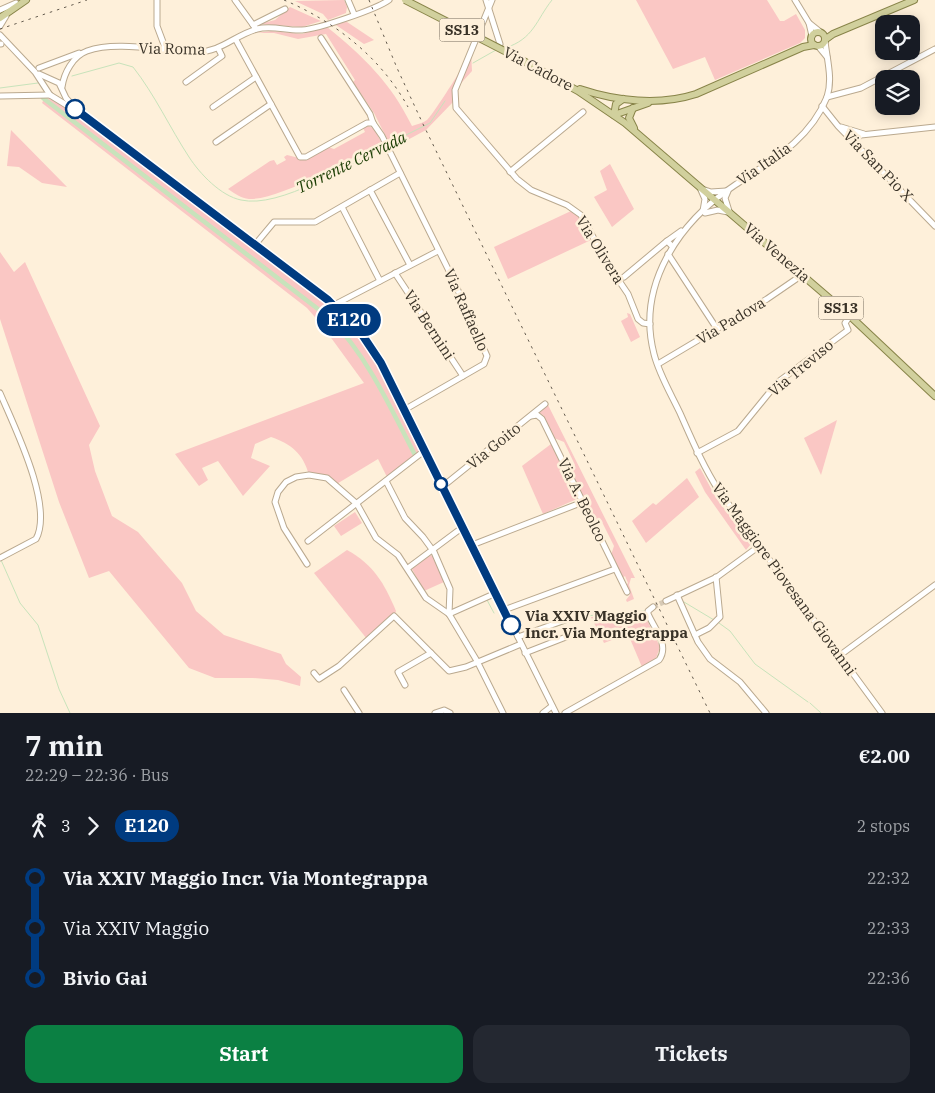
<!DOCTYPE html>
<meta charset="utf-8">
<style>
body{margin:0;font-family:"IBM Plex Serif",serif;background:#242831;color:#f1f3f6;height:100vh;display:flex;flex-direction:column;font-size:19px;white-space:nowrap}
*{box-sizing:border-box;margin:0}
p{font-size:16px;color:#9ea1a6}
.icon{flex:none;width:28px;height:28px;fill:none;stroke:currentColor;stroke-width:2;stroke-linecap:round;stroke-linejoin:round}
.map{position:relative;height:713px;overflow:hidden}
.side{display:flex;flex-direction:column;background:#171b24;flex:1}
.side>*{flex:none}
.badge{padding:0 10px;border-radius:16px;font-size:18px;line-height:32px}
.buttons{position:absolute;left:875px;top:15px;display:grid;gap:10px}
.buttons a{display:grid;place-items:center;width:45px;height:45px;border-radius:10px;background:#171b24;box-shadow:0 2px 12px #0003;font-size:25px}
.map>.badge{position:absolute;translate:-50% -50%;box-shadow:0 0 0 2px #fff}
.legs{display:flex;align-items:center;gap:8px;height:55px;padding:0 25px;font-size:16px}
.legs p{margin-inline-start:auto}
.head{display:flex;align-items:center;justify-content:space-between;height:85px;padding:0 25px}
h1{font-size:28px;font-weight:800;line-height:38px}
.primary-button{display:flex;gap:10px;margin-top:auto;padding:10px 25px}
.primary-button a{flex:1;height:58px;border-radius:15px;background:#0b8043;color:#fff;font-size:20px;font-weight:800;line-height:58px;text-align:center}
.primary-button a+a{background:#242831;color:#f1f3f6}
ul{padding:0 25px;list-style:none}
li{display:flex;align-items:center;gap:18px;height:50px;font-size:19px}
li i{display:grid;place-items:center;width:8px;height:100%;margin:0 6px;background:currentColor}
li i::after{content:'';width:12px;height:12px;margin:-6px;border:4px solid;border-radius:50%;background:#171b24}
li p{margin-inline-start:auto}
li:first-child i{background:linear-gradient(#0000 50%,currentColor 0)}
li:last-child i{background:linear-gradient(currentColor 50%,#0000 0)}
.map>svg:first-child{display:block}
.green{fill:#fac7c4}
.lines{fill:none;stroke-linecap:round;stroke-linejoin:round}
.stream{stroke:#c8e3bb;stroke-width:1}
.canal{stroke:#c8e3bb;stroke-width:4.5}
.minor-tunnel{stroke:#d7cab6;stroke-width:5;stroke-dasharray:5 2.5;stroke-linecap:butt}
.minor-casing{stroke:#baa98f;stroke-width:7}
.major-casing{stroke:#888449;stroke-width:8}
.minor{stroke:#fff;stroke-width:5}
.major{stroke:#d1d09d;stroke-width:6}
.rail{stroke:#645b4e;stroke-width:1;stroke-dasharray:2.5 5;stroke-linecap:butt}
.major-bridge-casing{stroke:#888449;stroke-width:8;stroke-linecap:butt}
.major-bridge{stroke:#d1d09d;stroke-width:6}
.line-1-casing{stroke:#fff;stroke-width:11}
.line-1{stroke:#003b80;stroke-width:8}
.stop-1-dot{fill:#fff;stroke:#003b80;stroke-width:2.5}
.labels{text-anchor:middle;stroke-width:5;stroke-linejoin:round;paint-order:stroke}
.shield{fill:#fef0da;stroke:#746b5d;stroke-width:1}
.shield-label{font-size:14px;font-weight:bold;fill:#393227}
.street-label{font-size:15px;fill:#393227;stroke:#fef0da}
.stop-label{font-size:15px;font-weight:bold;fill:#393227;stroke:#fef0da;text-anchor:start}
.water-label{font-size:16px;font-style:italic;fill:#1d3f05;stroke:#fef0da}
</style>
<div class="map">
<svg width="935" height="713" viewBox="0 0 935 713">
<rect width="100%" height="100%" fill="#fef0da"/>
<!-- green -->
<g class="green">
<path d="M344 0 347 7 346 13 328 20 323 14 295 1Z"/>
<path d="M636 0H767L780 21H784L796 14 805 30V38L800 43 715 80 705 57 673 69Z"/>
<path d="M290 7 321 21 302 27 260 24 275 20Z"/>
<path d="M347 22 374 40 364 44 333 23Z"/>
<path d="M327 27C364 57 391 83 412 126 417 124 423 123 427 120 433 115 467 61 471 52L472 71 455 90 454 101 426 130 389 150 384 141 387 139 374 113 353 82 355 80 326 34 298 39 274 33H257L271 31 302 34Z"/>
<path d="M45 97 64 105 328 300 368 342 424 451 387 477 378 459 335 485 327 478 309 475C303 453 291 444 271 437L255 444 251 458 270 466 243 496 218 461 202 468 208 480 199 486 175 454 364 383 321 324 307 308 42 103Z"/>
<path d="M368 126 374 128 381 142C352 158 281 200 249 199 241 198 235 194 228 189L270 161 274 160 277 165 286 160 284 157 287 155 307 160 328 147 334 149 365 132 363 128Z"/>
<path d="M11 130 67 187 42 183 19 167 7 166Z"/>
<path d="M610 164 634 209 612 227 594 197 607 190 600 171Z"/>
<path d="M571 211 580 218 591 240 508 279 494 247Z"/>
<path d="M0 252 14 272 25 262 100 426 89 445 95 471 112 516 138 532 182 583 196 611 224 635 281 654 286 664 301 677 300 686 278 680 253 678H215L189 668 109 571 89 578 59 502 0 319Z"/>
<path d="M627 313 630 314 640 337 631 342 621 321 628 317Z"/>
<path d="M547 403 635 578H631L629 585 634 599 627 602 626 600 630 595 626 585 628 583 625 576 622 578 611 555 614 546 602 522 594 519 571 473 575 465 564 442 554 438 543 415 538 413Z"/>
<path d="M837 420 821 475 804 438Z"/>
<path d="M551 444 577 499 543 514 522 466Z"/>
<path d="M700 468 715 496 751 544 746 550 705 492 695 472Z"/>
<path d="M687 478 699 497 646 543 632 521 653 503 656 505Z"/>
<path d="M355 512 362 523 341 536 334 526Z"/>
<path d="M347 550C374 565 384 583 396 611L394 616 367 639 314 573Z"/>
<path d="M429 555 433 556 444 582 424 591 412 569Z"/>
<path d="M645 612 647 620 660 647 656 658 642 667 628 634 604 643 591 617Z"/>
</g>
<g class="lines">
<!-- stream -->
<g class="stream">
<path d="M505 48C534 39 536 20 552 0"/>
<path d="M473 63 496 50"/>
<path d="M72 76 119 63 133 67C155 95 170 128 189 157 200 174 221 196 241 200 280 209 350 164 385 146"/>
<path d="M0 88 38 83"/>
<path d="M388 144 430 123 445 101"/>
<path d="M1 560 20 603 38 625 59 689 70 713"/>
<path d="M487 600 494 613"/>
<path d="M684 602 714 620"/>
<path d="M719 623 730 631 755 664 808 702"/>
<path d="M532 635 585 616 644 611"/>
<path d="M810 703 821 713"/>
</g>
<!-- canal -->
<path class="canal" d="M43 98 331 319C369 359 390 407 415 455"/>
<!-- minor-tunnel -->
<path class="minor-tunnel" d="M653 607 666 601"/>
<!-- minor casing -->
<g class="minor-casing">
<g id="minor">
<path d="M157 0V26L166 50"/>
<path d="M235 0 256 29"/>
<path d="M348 0 354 14"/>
<path d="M486 0 500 44"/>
<path d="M492 0 455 90 456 108 517 179 531 190 567 205 581 215 609 266 628 294 638 319 643 323 650 324"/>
<path d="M795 0 809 23 819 31"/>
<path d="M0 10 16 3"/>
<path d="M809 23 812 36"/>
<path d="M253 25 285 9"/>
<path d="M0 26 6 16"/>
<path d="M0 35 35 72 50 95 81 114 328 300 357 329 381 363 556 713"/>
<path d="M321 38 370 114 373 123"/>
<path d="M236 40 300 157H306L367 123H373"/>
<path d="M825 41C827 60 833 79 827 97 810 140 771 161 735 185 679 222 636 285 654 354 659 374 671 394 680 413 692 440 703 466 719 491L882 713"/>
<path d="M0 44H1"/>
<path d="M818 46 827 57"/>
<path d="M39 68 79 53"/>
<path d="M39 74 59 83 66 98 74 107"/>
<path d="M186 82 222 56 218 48"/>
<path d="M62 87C64 73 73 56 87 51 118 40 164 52 197 52 221 52 235 35 257 29 272 25 287 31 302 30 318 29 377 9 389 0"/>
<path d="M0 96 50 95"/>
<path d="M827 97 861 88 935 49"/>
<path d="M822 106 838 126 935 226"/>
<path d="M213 107 256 77"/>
<path d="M373 123 382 136 452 277 487 356 484 364 404 410"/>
<path d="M841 127 864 134"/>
<path d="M853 141 861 135 935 127"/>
<path d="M216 142 271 104"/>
<path d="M510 172 583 112"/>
<path d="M370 190 410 265"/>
<path d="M701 190 705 199 703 211"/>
<path d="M705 190 711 192 726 191"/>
<path d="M728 191 725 198 729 211"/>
<path d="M342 207 380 281"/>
<path d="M705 213 718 210 728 212"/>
<path d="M667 241 681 231"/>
<path d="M254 246 274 222H315L400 173"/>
<path d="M668 254 717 329"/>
<path d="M395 273 463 376"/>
<path d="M624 277 667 241 672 246"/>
<path d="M334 305 438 251"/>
<path d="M658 364 767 299 802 275"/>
<path d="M0 393C14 426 54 506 36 539L0 558"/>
<path d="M531 416 537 415 542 419 627 592"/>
<path d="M697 453 738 431 778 382 848 330 845 323 850 316"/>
<path d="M386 481 405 518 423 537 434 552 450 589 449 614"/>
<path d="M442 487 545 404"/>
<path d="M308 541 424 451"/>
<path d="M472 545 583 502"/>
<path d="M307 564 284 528 275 502 278 492 286 482 296 477 309 475 327 478 357 504 376 538 398 555 426 598 449 614 477 661 503 713"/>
<path d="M408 568 463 527"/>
<path d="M677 595 698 642 710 659 740 682 766 713"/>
<path d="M666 601 717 577 758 547"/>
<path d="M504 610 615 569"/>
<path d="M449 614 496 593"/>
<path d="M695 635 709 628 720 617 716 577"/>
<path d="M518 637 568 619"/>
<path d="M525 653 566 637"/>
<path d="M839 656 935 585"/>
<path d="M314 673 319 679 339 666 394 616 449 671 466 667 521 644"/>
<path d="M405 685 398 672 431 653"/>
<path d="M344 690 359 713"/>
<path d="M435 713 444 710 450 713"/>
<path d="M543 713 552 706"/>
<path d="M565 713 659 660C670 645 654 628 648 614V611L653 607"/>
</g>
</g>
<!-- major casing -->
<g class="major-casing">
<g id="major">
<path d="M0 18 26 0"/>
<circle cx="818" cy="39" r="7"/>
<path d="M826 39 833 34 914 0"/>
<path d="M520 59 578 91 625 123 850 316 935 396"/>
<path d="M580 89C616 101 659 106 696 94L803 47 814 45"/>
<path d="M633 108 629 118 634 128"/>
<path d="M614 115 648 103"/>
<path d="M614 115 616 104 623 99"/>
</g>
</g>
<!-- minor -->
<use href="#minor" class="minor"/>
<!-- major -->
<use href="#major" class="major"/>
<!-- rail -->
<g class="rail">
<path d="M284 0C336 22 381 58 408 107"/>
<path d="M369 0 397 68 422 122 710 713"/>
<path d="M0 29 87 0"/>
</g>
<!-- major-bridge casing -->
<g class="major-bridge-casing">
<path id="major-bridge" d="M405 0 520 59"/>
</g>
<!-- major-bridge -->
<use href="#major-bridge" class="major-bridge"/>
</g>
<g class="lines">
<!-- line-1 casing -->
<g class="line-1-casing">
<path id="line-1" d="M75 109 328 300 363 336 381 363 511 625"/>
</g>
<!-- line-1 -->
<use href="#line-1" class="line-1"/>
</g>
<!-- markers -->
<g class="stop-1-dot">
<circle cx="75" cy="109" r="9"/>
<circle cx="441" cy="484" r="6"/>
<circle cx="511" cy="625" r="9"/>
</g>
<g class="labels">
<!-- shield labels -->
<g class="shield">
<rect x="439.5" y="18.5" width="45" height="23" rx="4"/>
<rect x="818.5" y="296.5" width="45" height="23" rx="4"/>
</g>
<g class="shield-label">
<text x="462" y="35">SS13</text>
<text x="841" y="313">SS13</text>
</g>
<!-- street labels -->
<g class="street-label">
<text transform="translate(172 49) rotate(1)" y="5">Via Roma</text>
<text transform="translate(538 69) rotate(28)" y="5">Via Cadore</text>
<text transform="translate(764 164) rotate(-35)" y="5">Via Italia</text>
<text transform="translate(878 166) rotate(46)" y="5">Via San Pio X</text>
<text transform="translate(600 250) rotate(58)" y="5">Via Olivera</text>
<text transform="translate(777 253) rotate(41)" y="5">Via Venezia</text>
<text transform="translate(466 310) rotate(66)" y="5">Via Raffaello</text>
<text transform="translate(731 321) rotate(-31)" y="5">Via Padova</text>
<text transform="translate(429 325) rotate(57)" y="5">Via Bernini</text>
<text transform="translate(801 368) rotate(-40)" y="5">Via Treviso</text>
<text transform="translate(494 446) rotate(-39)" y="5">Via Goito</text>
<text transform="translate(582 500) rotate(64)" y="5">Via A. Beolco</text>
<text transform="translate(784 579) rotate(54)" y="5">Via Maggiore Piovesana Giovanni</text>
</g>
<!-- stop labels -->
<g class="stop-label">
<text x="525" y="621">Via XXIV Maggio<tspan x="525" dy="17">Incr. Via Montegrappa</tspan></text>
</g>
<!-- water labels -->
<g class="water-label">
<text transform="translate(351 162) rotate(-26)" y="6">Torrente Cervada</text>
</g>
</g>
</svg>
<div class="buttons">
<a><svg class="icon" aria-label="locate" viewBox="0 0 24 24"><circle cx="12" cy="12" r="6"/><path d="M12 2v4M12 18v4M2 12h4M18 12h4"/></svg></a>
<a><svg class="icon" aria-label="layers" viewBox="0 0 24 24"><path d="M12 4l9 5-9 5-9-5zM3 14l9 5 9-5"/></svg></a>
</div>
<b class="badge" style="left:349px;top:320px;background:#003b80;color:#fff">E120</b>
</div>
<section class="side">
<div class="head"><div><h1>7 min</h1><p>22:29 – 22:36 · Bus</p></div><b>€2.00</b></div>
<div class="legs"><svg class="icon" aria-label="walk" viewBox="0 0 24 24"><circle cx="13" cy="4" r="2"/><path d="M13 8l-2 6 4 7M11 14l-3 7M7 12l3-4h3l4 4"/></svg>3<svg class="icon" aria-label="forward" viewBox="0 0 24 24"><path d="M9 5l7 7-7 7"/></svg><b class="badge" style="background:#003b80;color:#fff">E120</b><p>2 stops</p></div>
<ul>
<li><i style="color:#003b80"></i><b>Via XXIV Maggio Incr. Via Montegrappa</b><p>22:32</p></li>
<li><i style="color:#003b80"></i><span>Via XXIV Maggio</span><p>22:33</p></li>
<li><i style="color:#003b80"></i><b>Bivio Gai</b><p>22:36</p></li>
</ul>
<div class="primary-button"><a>Start</a><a>Tickets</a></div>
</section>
